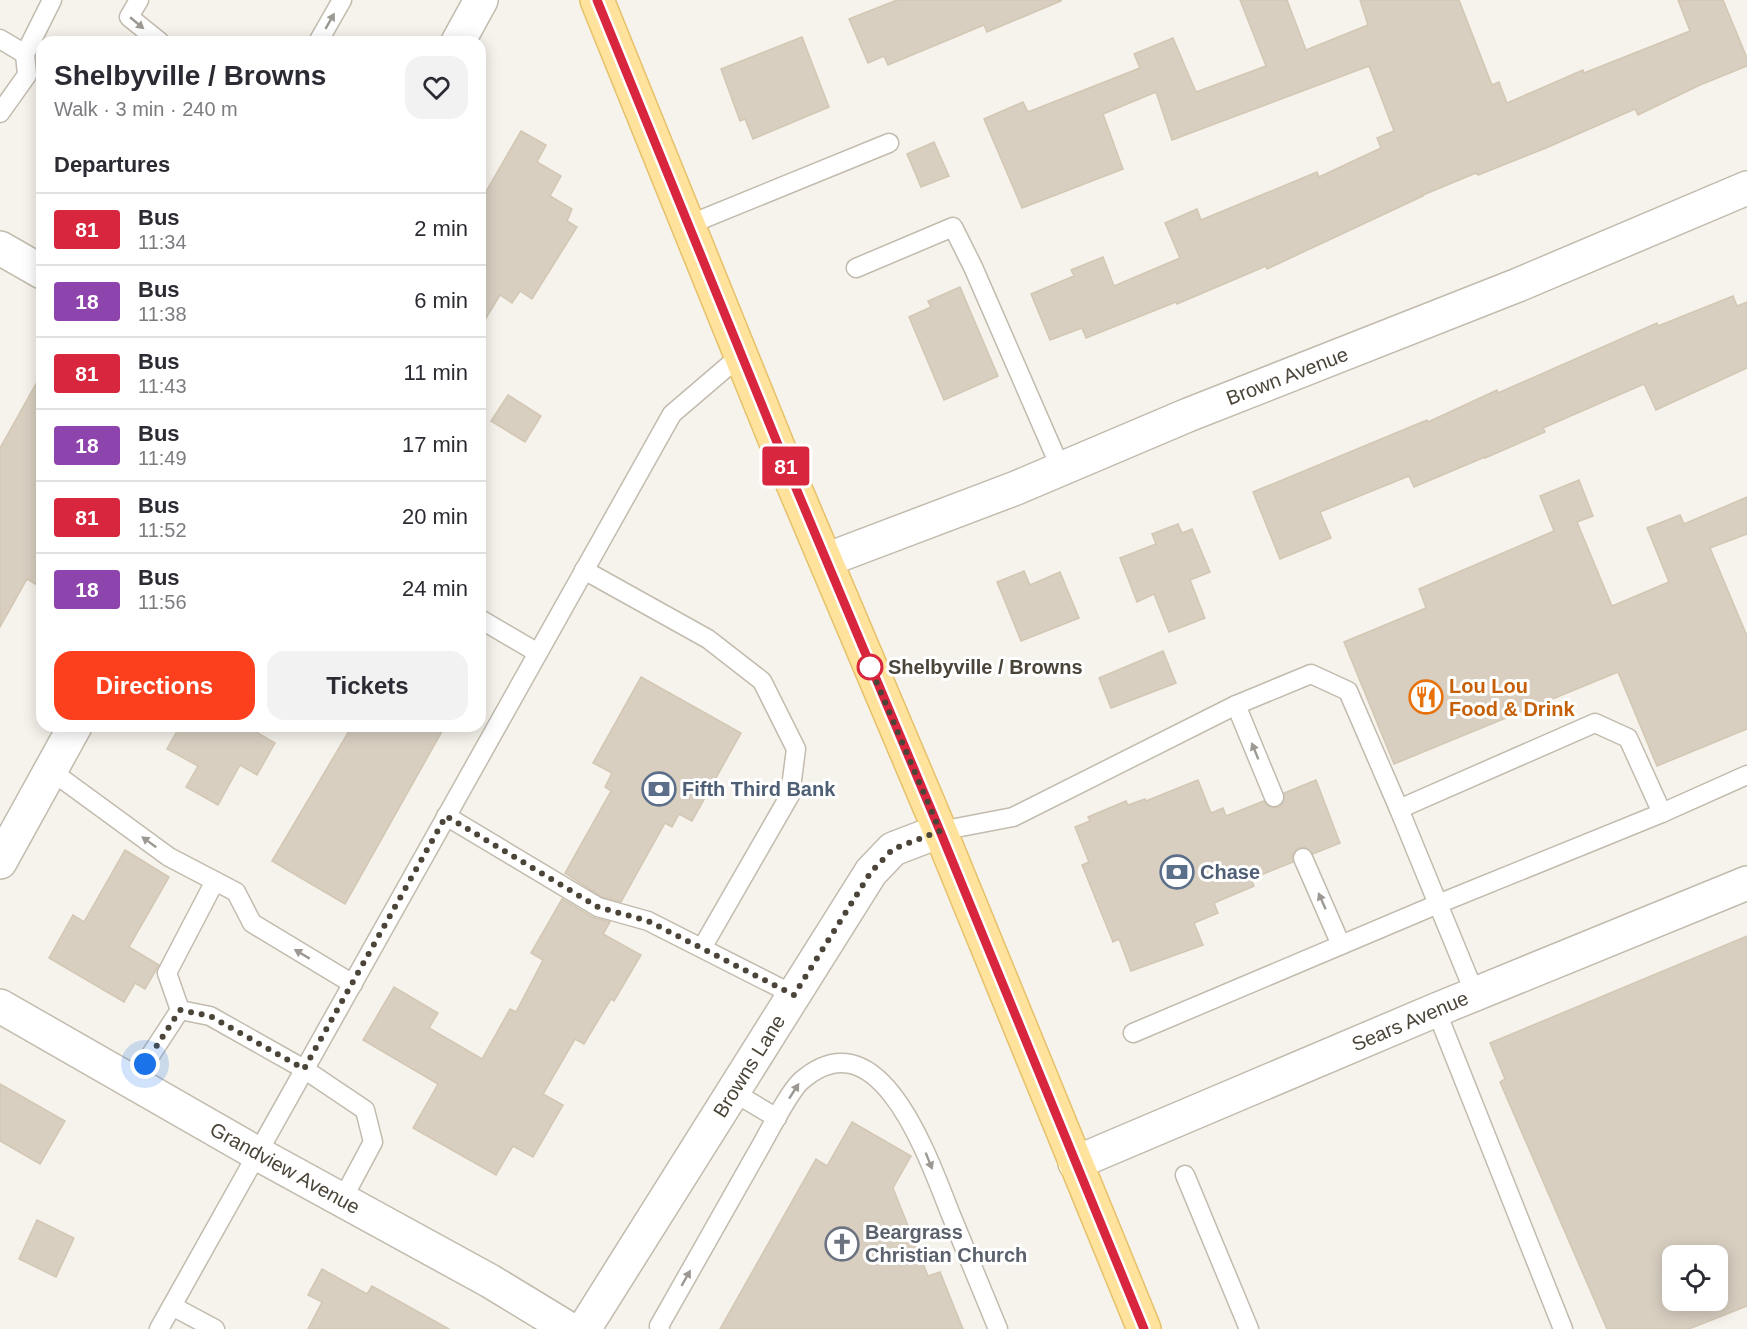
<!DOCTYPE html>
<meta charset="utf-8">
<style>
body{margin:0;font-family:Helvetica,sans-serif;background:#f2f2f3;color:#2b2b33;height:100vh;display:flex;flex-direction:column;font-size:22px;white-space:nowrap}
*{box-sizing:border-box;margin:0}
p{font-size:20px;color:#7c7c81}
.icon{flex:none;width:33px;height:33px;fill:none;stroke:currentColor;stroke-width:2;stroke-linecap:round;stroke-linejoin:round}
.map{position:relative;flex:1;overflow:hidden}
.side{position:absolute;left:36px;top:36px;width:450px;height:696px;display:flex;flex-direction:column;background:#fff;border-radius:18px;box-shadow:0 3px 15px #0003}
.side>*{flex:none}
.badge{padding:0 12px;border-radius:4px;font-size:21px;line-height:39px}
.fabs{position:absolute;left:1662px;top:1245px;display:grid;gap:12px}
.fabs a{display:grid;place-items:center;width:66px;height:66px;border-radius:12px;background:#fff;box-shadow:0 3px 15px #0003;font-size:30px}
.you{position:absolute;width:30px;height:30px;margin:-15px;border:4px solid #fff;border-radius:50%;background:#1a73e8;box-shadow:0 0 0 9px #1a73e833}
.map>.badge{position:absolute;translate:-50% -50%;box-shadow:0 0 0 3px #fff}
h2{padding:0 18px;font-size:22px;line-height:54px}
.round{display:grid;place-items:center;flex:none;width:63px;height:63px;border-radius:18px;background:#f2f2f3}
.overview{display:flex;align-items:center;justify-content:space-between;height:102px;padding:0 18px}
h1{font-size:28px;font-weight:800;line-height:45px}
.action{display:flex;gap:12px;margin-top:auto;padding:12px 18px}
.action a{flex:1;height:69px;border-radius:18px;background:#fc3f1d;color:#fff;font-size:24px;font-weight:800;line-height:69px;text-align:center}
.action a+a{background:#f2f2f3;color:#2b2b33}
ul{padding:0;list-style:none}
li{display:flex;align-items:center;gap:18px;height:72px;padding:0 18px;border-top:2px solid #e1e1e2}
li div{flex:1}
li b{display:block;font-size:22px}
li em{font-style:normal}
li .badge{min-width:66px;font-weight:700;text-align:center}
.map>svg:first-child{display:block}
.building{fill:#d8cfc1;stroke:#d3c7b4;stroke-width:1.5;fill-rule:evenodd}
.lines{fill:none;stroke-linecap:round;stroke-linejoin:round}
.service-casing{stroke:#c2bbae;stroke-width:21}
.minor-casing{stroke:#c2bbae;stroke-width:36}
.primary-casing{stroke:#e6c16a;stroke-width:36}
.service{stroke:#fff;stroke-width:18}
.minor{stroke:#fff;stroke-width:33}
.primary{stroke:#ffe39c;stroke-width:33}
.oneway{fill:#9c9892}
.line-casing{stroke:#fff;stroke-width:14}
.line{stroke:#d7263d;stroke-width:9}
.walk{stroke:#4b4439;stroke-width:6;stroke-dasharray:0 10.8}
.stop-dot{fill:#fff;stroke:#d7263d;stroke-width:3}
.labels{text-anchor:middle;stroke-width:6;stroke-linejoin:round;paint-order:stroke}
.street-label{font-size:20px;fill:#4b4439;stroke:#fff}
.stop-label{font-size:20px;font-weight:bold;fill:#4b4439;stroke:#fff;text-anchor:start}
.food-label{font-size:20px;font-weight:bold;fill:#c56008;stroke:#fff;text-anchor:start}
.service-label{font-size:20px;font-weight:bold;fill:#4e5e75;stroke:#fff;text-anchor:start}
.worship-label{font-size:20px;font-weight:bold;fill:#5b616d;stroke:#fff;text-anchor:start}
</style>
<div class="map">
<svg width="1747" height="1329" viewBox="0 0 1747 1329">
<rect width="100%" height="100%" fill="#f6f3ec"/>
<!-- building -->
<g class="building">
<path d="M897 0H1061V1L987 32 984 25 888 65 884 56 868 63 849 19Z"/>
<path d="M1240 0H1287L1306 50 1368 25 1360 0H1459L1492 85 1499 82 1507 103 1583 70 1584 73 1690 31 1678 0H1723L1747 58V66L1700 85 1638 115 1635 109 1546 148 1478 175 1476 173 1423 195V196L1267 269 1266 266 1177 304 1176 302 1086 338 1082 328 1050 340 1031 294 1074 276 1071 270 1103 257 1114 286 1180 258 1165 223 1197 209 1201 220 1317 172 1319 177 1381 148 1377 138 1394 131 1369 66 1172 140 1156 92 1103 114 1123 169 1022 208 984 119 1023 102 1028 112 1140 68 1134 54 1173 38 1196 92 1266 66Z"/>
<path d="M802 37 829 107 753 139 745 119 740 121 721 69Z"/>
<path d="M521 131 546 145 537 162 561 176 550 196 572 209 567 221 577 227 532 299 520 291 512 303 500 295 480 328V202Z"/>
<path d="M934 142 949 176 921 187 907 154Z"/>
<path d="M960 287 998 376 944 400 909 317 931 307 928 301Z"/>
<path d="M1733 296 1737 306 1747 302V368L1656 410 1644 384 1543 428 1545 432 1485 458V457L1414 487 1409 476 1320 512 1331 538 1280 559 1253 492 1427 420 1428 422 1497 390 1498 393 1657 323 1658 326Z"/>
<path d="M42 373V588L27 579 0 627V448Z"/>
<path d="M508 395 541 416 525 442 491 421Z"/>
<path d="M1579 480 1593 516 1577 522 1612 606 1669 582 1647 528 1680 515 1684 524 1747 497V534L1710 548 1747 636V729L1657 766 1618 672 1394 764 1344 642 1426 608 1419 589 1554 531 1540 496Z"/>
<path d="M1178 524 1182 533 1192 529 1210 572 1190 580 1205 618 1169 632 1154 594 1137 602 1120 558 1156 544 1152 534Z"/>
<path d="M1024 571 1030 585 1060 572 1079 618 1021 641 997 582Z"/>
<path d="M1163 651 1176 683 1111 708 1099 678Z"/>
<path d="M641 677 741 733 692 821 679 814 672 827 665 823 621 902 602 897 565 873 611 791 605 787 612 773 593 763Z"/>
<path d="M180 726H246L275 743 257 775 240 765 218 805 186 787 198 766 167 749Z"/>
<path d="M352 726H445L345 904 272 861Z"/>
<path d="M1198 780 1211 813 1223 808 1226 816 1264 801 1268 806 1278 808 1283 803 1284 793 1316 780 1340 843 1313 854 1305 847 1298 848 1292 856 1293 862 1251 879 1254 886 1214 903 1218 913 1194 923 1203 945 1131 971 1119 939 1113 942 1082 865 1089 862 1075 827 1090 821 1088 817 1126 801 1128 805 1145 799 1146 801Z"/>
<path d="M125 850 169 877 129 947 159 965 145 989 135 983 124 1002 49 958 73 915 84 922Z"/>
<path d="M562 899 592 917 610 922 603 934 641 955 614 1001 611 999 584 1044 575 1039 543 1094 563 1105 533 1157 513 1146 496 1175 413 1128 438 1084 363 1040 394 987 438 1013 429 1028 482 1059 510 1009 516 1012 543 960 531 953Z"/>
<path d="M1747 936V1306L1689 1329H1607L1500 1082 1505 1079 1490 1043ZM1672 1256H1718V1300H1672Z"/>
<path d="M0 1084 65 1121 40 1164 0 1141Z"/>
<path d="M852 1122 911 1156 893 1188 928 1276 940 1272 963 1329H720L816 1159 827 1166Z"/>
<path d="M37 1220 74 1238 56 1277 19 1259Z"/>
<path d="M322 1269 367 1294 372 1286 449 1329H308L322 1302 308 1295Z"/>
</g>
<g class="lines">
<!-- service casing -->
<g class="service-casing">
<g id="service">
<path d="M139 0 129 17 160 42"/>
<path d="M0 39 25 54"/>
<path d="M318 42 342 0"/>
<path d="M0 113 27 75 25 54 52 0"/>
<path d="M688 225 889 143"/>
<path d="M856 268 953 227 973 267 1061 469"/>
<path d="M584 570 708 639 762 681 796 749 790 795 702 948"/>
<path d="M480 619 538 653"/>
<path d="M1236 705 1274 797"/>
<path d="M50 770 169 857 236 892 252 923 353 984"/>
<path d="M446 816 598 907 648 921 794 995"/>
<path d="M940 831 1013 817 1236 705 1311 674 1348 691 1399 809 1595 723 1628 738 1662 813 1747 775"/>
<path d="M1303 858 1341 945"/>
<path d="M1475 994 1438 904 1662 813"/>
<path d="M180 1010 167 973 215 881"/>
<path d="M1436 1010 1563 1329"/>
<path d="M1133 1033 1438 904 1399 809"/>
<path d="M133 1082 180 1010 210 1016 304 1069 365 1110 373 1142 342 1200"/>
<path d="M733 1092 777 1118"/>
<path d="M1185 1175 1249 1329"/>
<path d="M172 1306 215 1329"/>
<path d="M159 1329 672 414 741 355"/>
<path d="M660 1329 659 1326C692 1267 725 1209 758 1151 768 1134 788 1093 801 1081 880 1011 930 1163 951 1215 967 1253 982 1291 998 1329"/>
</g>
</g>
<!-- minor casing -->
<g class="minor-casing">
<g id="minor">
<path d="M458 42 481 0"/>
<path d="M0 248 42 272"/>
<path d="M826 560 1016 488 1188 415 1518 285 1747 188"/>
<path d="M0 862 75 726"/>
<path d="M0 1006 251 1150 490 1281 569 1329"/>
<path d="M1075 1163 1436 1010 1747 883"/>
<path d="M584 1329 871 872 893 849 940 831"/>
</g>
</g>
<!-- primary casing -->
<g class="primary-casing">
<path id="primary" d="M597 0 793 484 940 831 1144 1329"/>
</g>
<!-- service -->
<use href="#service" class="service"/>
<!-- minor -->
<use href="#minor" class="minor"/>
<!-- primary -->
<use href="#primary" class="primary"/>
</g>
<!-- one-way arrows -->
<defs><path id="oneway-solid" d="M-6-.8H1V-3.2L6.5 0L1 3.2V.8H-6Z" transform="scale(1.5)"/></defs>
<g class="oneway">
<use href="#oneway-solid" transform="translate(330 21) rotate(-60)"/>
<use href="#oneway-solid" transform="translate(137 23) rotate(40)"/>
<use href="#oneway-solid" transform="translate(1255 751) rotate(-112)"/>
<use href="#oneway-solid" transform="translate(149 842) rotate(-144)"/>
<use href="#oneway-solid" transform="translate(1322 901) rotate(-114)"/>
<use href="#oneway-solid" transform="translate(302 954) rotate(-149)"/>
<use href="#oneway-solid" transform="translate(794 1091) rotate(-57)"/>
<use href="#oneway-solid" transform="translate(929 1161) rotate(68)"/>
<use href="#oneway-solid" transform="translate(686 1278) rotate(-60)"/>
</g>
<g class="lines">
<!-- line casing -->
<g class="line-casing">
<path id="line" d="M597 0 785 462 940 831 1144 1329"/>
</g>
<!-- line -->
<use href="#line" class="line"/>
<!-- walk -->
<path class="walk" d="M145 1064 180 1010 210 1016 304 1069 446 816 598 907 648 921 794 995 871 872 893 849 940 831 870 667"/>
</g>
<!-- icons -->
<defs>
<g id="restaurant-ring" transform="scale(1.725)"><circle r="9.5" fill="#fff" stroke="#e8710a" stroke-width="1.5"/><path d="M-5-6h1v4h1v-4h1v4h1v-4h1v5L-1.5 .5V6h-2V.5L-5-1ZM5-6V6H3V1.5H1.5Q1.5-4 5-6Z" fill="#e8710a"/></g>
<g id="bank-ring" transform="scale(1.725)"><circle r="9.5" fill="#fff" stroke="#5c6f8a" stroke-width="1.5"/><path d="M-6-4H6V4H-6ZM0-2.3a2.3 2.3 0 1 0 0 4.6a2.3 2.3 0 1 0 0-4.6Z" fill="#5c6f8a"/></g>
<g id="church-ring" transform="scale(1.725)"><circle r="9.5" fill="#fff" stroke="#6b7280" stroke-width="1.5"/><path d="M-1.2-6h2.4v3.5h3.3v2.4h-3.3V6h-2.4V-.1h-3.3v-2.4h3.3Z" fill="#6b7280"/></g>
</defs>
<g fill-rule="evenodd">
<use href="#restaurant-ring" x="1426" y="697"/>
<use href="#bank-ring" x="659" y="789"/>
<use href="#bank-ring" x="1177" y="872"/>
<use href="#church-ring" x="842" y="1244"/>
</g>
<!-- markers -->
<circle class="stop-dot" cx="870" cy="667" r="12"/>
<g class="labels">
<!-- street labels -->
<g class="street-label">
<text transform="translate(1287 376) rotate(-21)" y="7">Brown Avenue</text>
<text transform="translate(1410 1021) rotate(-23)" y="7">Sears Avenue</text>
<text transform="translate(749 1066) rotate(-58)" y="7">Browns Lane</text>
<text transform="translate(285 1168) rotate(29)" y="7">Grandview Avenue</text>
</g>
<!-- stop labels -->
<g class="stop-label">
<text x="888" y="674">Shelbyville / Browns</text>
</g>
<!-- food labels -->
<g class="food-label">
<text x="1449" y="693">Lou Lou<tspan x="1449" dy="23">Food &amp; Drink</tspan></text>
</g>
<!-- service labels -->
<g class="service-label">
<text x="682" y="796">Fifth Third Bank</text>
<text x="1200" y="879">Chase</text>
</g>
<!-- worship labels -->
<g class="worship-label">
<text x="865" y="1239">Beargrass<tspan x="865" dy="23">Christian Church</tspan></text>
</g>
</g>
</svg>
<div class="fabs">
<a><svg class="icon" aria-label="locate" viewBox="0 0 24 24"><circle cx="12" cy="12" r="6"/><path d="M12 2v4M12 18v4M2 12h4M18 12h4"/></svg></a>
</div>
<div class="you" style="left:145px;top:1064px"></div>
<b class="badge" style="left:786px;top:466px;background:#d7263d;color:#fff">81</b>
<section class="side">
<div class="overview"><div><h1>Shelbyville / Browns</h1><p>Walk · 3 min · 240 m</p></div><a class="round"><svg class="icon" aria-label="heart" viewBox="0 0 24 24"><path d="M12 20l-8-8c-3-5 5-10 8-4 3-6 11-1 8 4z"/></svg></a></div>
<h2>Departures</h2>
<ul>
<li><span class="badge" style="background:#d7263d;color:#fff">81</span><div><b>Bus</b><p>11:34</p></div><em>2 min</em></li>
<li><span class="badge" style="background:#8e44ad;color:#fff">18</span><div><b>Bus</b><p>11:38</p></div><em>6 min</em></li>
<li><span class="badge" style="background:#d7263d;color:#fff">81</span><div><b>Bus</b><p>11:43</p></div><em>11 min</em></li>
<li><span class="badge" style="background:#8e44ad;color:#fff">18</span><div><b>Bus</b><p>11:49</p></div><em>17 min</em></li>
<li><span class="badge" style="background:#d7263d;color:#fff">81</span><div><b>Bus</b><p>11:52</p></div><em>20 min</em></li>
<li><span class="badge" style="background:#8e44ad;color:#fff">18</span><div><b>Bus</b><p>11:56</p></div><em>24 min</em></li>
</ul>
<div class="action"><a>Directions</a><a>Tickets</a></div>
</section>
</div>
